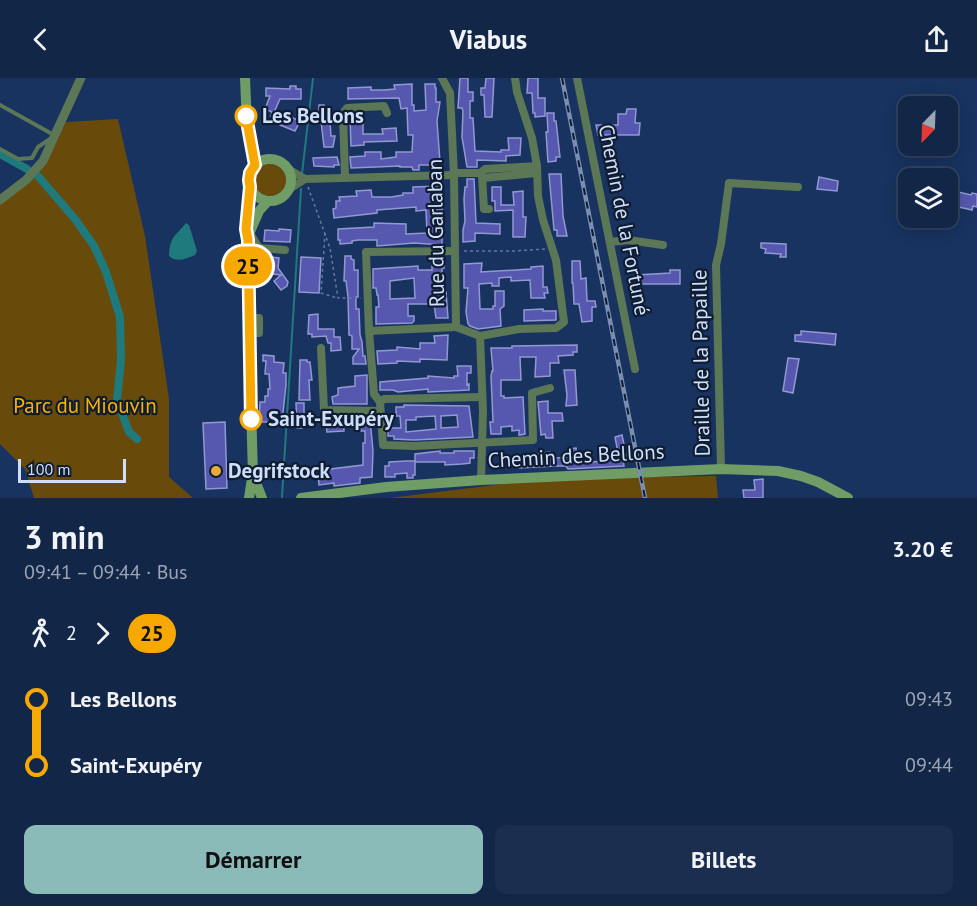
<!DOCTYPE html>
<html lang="fr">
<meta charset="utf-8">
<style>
body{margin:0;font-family:"PT Sans",sans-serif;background:#1b2e4f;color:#f1f3f6;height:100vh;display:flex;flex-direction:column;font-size:22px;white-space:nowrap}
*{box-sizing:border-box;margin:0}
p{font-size:20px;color:#9ca5b4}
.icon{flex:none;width:33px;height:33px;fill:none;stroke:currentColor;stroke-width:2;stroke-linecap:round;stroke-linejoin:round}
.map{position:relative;height:420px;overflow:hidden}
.side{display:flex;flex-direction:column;background:#122648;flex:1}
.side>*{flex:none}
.badge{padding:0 12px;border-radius:20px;font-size:21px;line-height:39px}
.needle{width:39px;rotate:203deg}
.tools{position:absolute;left:898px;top:18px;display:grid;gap:12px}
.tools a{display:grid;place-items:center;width:60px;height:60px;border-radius:12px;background:#122648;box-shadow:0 3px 15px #0003,0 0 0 2px #314360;font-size:30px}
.scale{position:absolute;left:18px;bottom:15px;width:108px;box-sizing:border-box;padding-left:6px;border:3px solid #cddffb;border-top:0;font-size:16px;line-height:21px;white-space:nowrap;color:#cddffb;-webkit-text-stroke:4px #101c30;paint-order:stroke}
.map>.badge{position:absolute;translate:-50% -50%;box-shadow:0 0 0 3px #fff}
.legs{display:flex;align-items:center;gap:9px;height:66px;padding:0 24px;font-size:20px}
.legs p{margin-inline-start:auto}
.headline{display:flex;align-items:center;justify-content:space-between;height:102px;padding:0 24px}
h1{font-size:33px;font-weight:700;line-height:45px}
.button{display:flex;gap:12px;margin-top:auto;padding:12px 24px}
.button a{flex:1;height:69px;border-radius:12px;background:#8bbbb9;color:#111;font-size:24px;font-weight:700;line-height:69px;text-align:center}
.button a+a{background:#1b2e4f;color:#f1f3f6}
ul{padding:0 24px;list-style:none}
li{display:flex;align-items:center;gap:21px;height:66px;font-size:22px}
li i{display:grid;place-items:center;width:9px;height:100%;margin:0 8px;background:currentColor}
li i::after{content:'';width:15px;height:15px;margin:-8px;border:4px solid;border-radius:50%;background:#122648}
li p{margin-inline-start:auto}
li:first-child i{background:linear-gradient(#0000 50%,currentColor 0)}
li:last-child i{background:linear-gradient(currentColor 50%,#0000 0)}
header{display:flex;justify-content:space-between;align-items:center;height:78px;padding:0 24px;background:#122648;font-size:27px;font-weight:700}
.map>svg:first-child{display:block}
.green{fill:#684a0b}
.water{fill:#1f7a7e}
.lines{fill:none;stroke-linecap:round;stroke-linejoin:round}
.stream{stroke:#1f7a7e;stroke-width:2}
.canal{stroke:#1f7a7e;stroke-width:8}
.building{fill:#5657ae;stroke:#9298d2;stroke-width:1.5;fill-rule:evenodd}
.path{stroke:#62799f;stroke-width:1.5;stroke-dasharray:3 3;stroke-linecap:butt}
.service{stroke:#5c7755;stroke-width:4}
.minor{stroke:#5c7755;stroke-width:8}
.tertiary{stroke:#5c7755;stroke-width:9}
.secondary{stroke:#709c66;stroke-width:10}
.rail-casing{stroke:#788eb2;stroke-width:4.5}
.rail{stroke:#101c30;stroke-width:2;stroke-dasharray:7;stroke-linecap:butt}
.line-1-casing{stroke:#fff;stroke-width:14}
.line-1{stroke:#f7a801;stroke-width:9}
.stop-1-dot{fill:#fff;stroke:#f7a801;stroke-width:3}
.poi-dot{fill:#e7ac37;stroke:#101c30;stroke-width:2}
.labels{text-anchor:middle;stroke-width:4.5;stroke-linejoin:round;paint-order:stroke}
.stop-label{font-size:21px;font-weight:bold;fill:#cddffb;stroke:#101c30;text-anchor:start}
.street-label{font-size:21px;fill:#cddffb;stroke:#101c30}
.park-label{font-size:21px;fill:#f7b109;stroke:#101c30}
.poi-label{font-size:21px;font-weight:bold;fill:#cddffb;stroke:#101c30;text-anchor:start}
</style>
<header><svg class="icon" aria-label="back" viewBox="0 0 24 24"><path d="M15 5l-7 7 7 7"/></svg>Viabus<svg class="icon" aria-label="share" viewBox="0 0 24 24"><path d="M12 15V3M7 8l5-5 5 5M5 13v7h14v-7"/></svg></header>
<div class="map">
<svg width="977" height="420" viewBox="0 0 977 420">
<rect width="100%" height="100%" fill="#183360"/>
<!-- green -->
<g class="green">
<path d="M118 41 145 158 169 321V399L193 420H34L25 391 0 366V126L36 96 66 44Z"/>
<circle cx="270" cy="102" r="16"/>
<path d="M716 398 718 420H390L511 405 633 399Z"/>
</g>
<!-- water -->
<path class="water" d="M186 145 189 147 197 173 195 177C185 181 177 185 169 178 170 157 176 158 186 145Z"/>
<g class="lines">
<!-- stream -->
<g class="stream">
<path d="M302 96 313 0"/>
<path d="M282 419 301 111"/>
</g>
<!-- canal -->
<g class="canal">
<path d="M0 76 27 91"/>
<path d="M38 98 75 141 94 168 106 194 120 239 121 282 117 322 129 354 137 361"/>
</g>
</g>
<!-- building -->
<g class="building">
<path d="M460 0H468V14H473V23H470V40H473L475 73 501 74V72H509L508 60H521L520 77 506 78V83L477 82V89H467L462 59 463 33 462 30H458Z"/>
<path d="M486 0H494L492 39H485L484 17H481V10H485Z"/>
<path d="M528 0H538V20H545V38L535 39V35H533L532 15H527Z"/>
<path d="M412 6V27H414V33L426 32 425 6H435V10H436V24H440L437 43 440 84H434L435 87H419V92H413L412 89H400V88L351 90 350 79 365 78V74H381V81L396 79V74H412L413 57H408L407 30 401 31 399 20 348 21V10L371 9V12H384L395 11 394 7Z"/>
<path d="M290 8H296V11H301V21H280L275 32 300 43 295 53 280 47 281 43 271 38 272 34 265 31 270 18H266V10L290 11Z"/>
<path d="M319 27H324V31H329L331 58H335L333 69H324L321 43H319Z"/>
<path d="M627 31H636L635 45H640L639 57H598L596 47H618V36H626Z"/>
<path d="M547 35H554V43H556L560 79H556V83L548 84 546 54H548Z"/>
<path d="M350 40H363V56H383L382 51 396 50 397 63 364 64V67L351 68Z"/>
<path d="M337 79 339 87H334V89L314 88 313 80Z"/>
<path d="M549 96H561L563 138 567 158H557V152H554Z"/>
<path d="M819 99 838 103 837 113 817 111Z"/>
<path d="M467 101H474L476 145 500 146V156L475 155V163L463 164V152L465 143 464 121 465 109H467Z"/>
<path d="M441 108 442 132H437L438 153H442V167L414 165 377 168V162H358L352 163V165L340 166V162H338V151L374 149V145L406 146V156L427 155 426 132 416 133V129L377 132V135L334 140 333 131 336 130V123H340L339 119 357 118 356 113 371 112 372 119H391L403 117V115H413V109Z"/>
<path d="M492 109H501V127H514L513 114 523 113V139H526L525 159H513V132L495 133V123H492Z"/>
<path d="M954 113 971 117 972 115 977 116V129L973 128 972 132 950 127Z"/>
<path d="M279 151 291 152 290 164 264 163 265 152 279 153Z"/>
<path d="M761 165 786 166V179H780L781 176 765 175 766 171 761 170Z"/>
<path d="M345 178H351V181L354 182V192H358V219H356V231H359L360 257 362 264 363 278H365L366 286H353V279L359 271H352V258L349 257 348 219 346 203H344Z"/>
<path d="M270 179 279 180 278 190 288 204 287 208 281 212 274 203 281 197 265 195 266 183 269 184Z"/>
<path d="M301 179 321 180 319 215 299 214Z"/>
<path d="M432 180H442V182H444V190H442V215L446 214 448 240H436L434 226H408V238H414V243L412 245 376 246V229H379L378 217H377L376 210H373V191L418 188V192H432ZM414 200 415 220 390 221V203Z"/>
<path d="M572 183H580L581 201 586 200 587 223H595L596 229H592V243L582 244 579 226H574L573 205H572Z"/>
<path d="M482 185 481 194 531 191V189L543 188V209H547L548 215H544L545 220H531L530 202 511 203V199L499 200V208H492V205L479 206 480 231H493V228H495V213H504V228L500 231 501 248 478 251 470 248 468 246 466 234 468 210H464V186Z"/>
<path d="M670 192H680V206H637V197L670 195Z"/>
<path d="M543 231V233H556V242L524 243V232Z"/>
<path d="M318 236V251H334V259H340L341 272 331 273V265H328L326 258 312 259V256H308L309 237Z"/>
<path d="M801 253 836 256 835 267 795 263V257H801Z"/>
<path d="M448 257 447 282 420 281V284L397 283V285L378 286 377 273 397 272V269L420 271V265H435L434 258Z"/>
<path d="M577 267V274H573V277L558 278 559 285H550V298L535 299 536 279H520L521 302H501V318H504V320L523 319 525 356 519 357V352L512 353V348L501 349V356H491L490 344H493L491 298 492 293H493L491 270H512V268Z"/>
<path d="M263 277 274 278V284L284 285 283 295H286V307L282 344H259L260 324H265V318H268V311H270L269 296H265L266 283H263Z"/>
<path d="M788 280 799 281 793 315 783 313Z"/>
<path d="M300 282H307V284H310L312 302H309L310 322H299Z"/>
<path d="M457 288H471V295H467V307L469 306V312L428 314V311L398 314 393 312H380V304L428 300V298L454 300V298H458Z"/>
<path d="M564 292H575L577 327 566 328 567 317Z"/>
<path d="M367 297V326H333L332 319 338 317V310L355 308V298Z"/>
<path d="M548 323V335H562L563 343H552L553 360H546L545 356 541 357 538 324Z"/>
<path d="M296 325H304V340H307V346H302V350H297Z"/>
<path d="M404 327 469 328 473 359 414 362 394 361V358H388V350H401L400 338H396V329H404ZM457 337 458 349 441 350V338ZM435 338 436 351 406 354V342H416V339Z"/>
<path d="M360 341H370L373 373 372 399 360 400V405L334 408V405L319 407 318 396H322V392L363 387V365H365V353H361Z"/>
<path d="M340 342V344H343L344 353 327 354 326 344Z"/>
<path d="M225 344 227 410 206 411 203 345Z"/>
<path d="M622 357 627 381H623L624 388 568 391 566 388H556L519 390 521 378 550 374 551 377 556 380 569 379 568 371 576 370 577 385 605 383V381L619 380 615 359Z"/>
<path d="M440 373V375H454V373H474V380H470V385L462 386 445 387V384H415V376Z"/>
<path d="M406 383H415V397H413V400H407V395L395 396V399H385V388H389V384Z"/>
<path d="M763 401V420H744L743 412H755L754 402Z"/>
</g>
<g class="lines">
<!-- path -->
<g class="path">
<path d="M308 109 330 170 338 220H361"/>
<path d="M325 155 321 215 337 220"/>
<path d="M464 173H513L546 171"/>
</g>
<!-- service -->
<g class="service">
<path d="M0 27 54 57"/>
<path d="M0 71 18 81 32 80 38 69 50 61"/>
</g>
<!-- minor -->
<g class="minor">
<path d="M442 0 450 15 454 97 456 249 480 258 483 334 481 402"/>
<path d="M577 0 635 291"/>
<path d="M288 91 305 101 288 112"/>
<path d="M454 95H480L485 91 537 88"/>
<path d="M480 95 483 100 536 95"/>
<path d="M482 98 484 131H489"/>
<path d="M345 99 343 35 347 30 384 28 387 35"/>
<path d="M305 101 454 97"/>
<path d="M610 164 628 162 663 167"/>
<path d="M259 170 285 172"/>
<path d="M454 173 366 174 369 253 456 249"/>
<path d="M248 182 250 177 259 170 250 155"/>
<path d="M248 240H259V255H249"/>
<path d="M369 253 374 316 380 324"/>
<path d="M480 258 519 251 556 250 564 244 556 182 543 142 538 118 537 88 532 60 517 14 515 0"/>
<path d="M321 270 324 332 380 333"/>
<path d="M482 319 384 321 380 324 383 367 414 368 533 362 532 315 550 310"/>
<path d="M721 391 716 187 721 166 729 105 798 109"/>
</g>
<!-- tertiary -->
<path class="tertiary" d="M0 122 26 102 43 83 81 0"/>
<!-- secondary -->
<g class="secondary">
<path d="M245 0 247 48 255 87"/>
<circle cx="270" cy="102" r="21"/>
<path d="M250 109 246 151 253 397 262 420"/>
<path d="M249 156 259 133 268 123"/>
<path d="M249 420 252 400"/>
<path d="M301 420 386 409 481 402 721 391 778 393 801 398 818 404 848 420"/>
</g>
<!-- rail casing -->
<g class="rail-casing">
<path id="rail" d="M562 0 645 420"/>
</g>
<!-- rail -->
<use href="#rail" class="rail"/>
</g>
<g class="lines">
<!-- line-1 casing -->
<g class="line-1-casing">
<path id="line-1" d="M246 38 255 87 250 95 249 102 250 109 246 151 248 162 251 341"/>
</g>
<!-- line-1 -->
<use href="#line-1" class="line-1"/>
</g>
<!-- markers -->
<g class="stop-1-dot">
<circle cx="246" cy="38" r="10"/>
<circle cx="251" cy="341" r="10"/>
</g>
<circle class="poi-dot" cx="216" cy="393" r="6"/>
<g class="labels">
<!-- stop labels -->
<g class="stop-label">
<text x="262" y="45">Les Bellons</text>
<text x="268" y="348">Saint-Exupéry</text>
</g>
<!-- street labels -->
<g class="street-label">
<text transform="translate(624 142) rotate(79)" y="7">Chemin de la Fortuné</text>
<text transform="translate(436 155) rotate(-91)" y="7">Rue du Garlaban</text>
<text transform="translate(701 285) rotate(-91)" y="7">Draille de la Papaille</text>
<text transform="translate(576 378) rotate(-3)" y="7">Chemin des Bellons</text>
</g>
<!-- park labels -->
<g class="park-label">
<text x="85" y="335">Parc du Miouvin</text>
</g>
<!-- poi labels -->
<g class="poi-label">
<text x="228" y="400">Degrifstock</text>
</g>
</g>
</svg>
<div class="tools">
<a><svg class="needle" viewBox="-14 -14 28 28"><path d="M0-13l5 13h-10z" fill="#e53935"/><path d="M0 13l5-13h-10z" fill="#9ca5b4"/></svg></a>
<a><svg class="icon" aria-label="layers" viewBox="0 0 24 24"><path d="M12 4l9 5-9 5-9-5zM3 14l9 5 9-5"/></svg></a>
</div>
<div class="scale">100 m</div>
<b class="badge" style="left:248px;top:188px;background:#f7a801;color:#111">25</b>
</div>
<section class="side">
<div class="headline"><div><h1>3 min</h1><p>09:41 – 09:44 · Bus</p></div><b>3.20 €</b></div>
<div class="legs"><svg class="icon" aria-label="walk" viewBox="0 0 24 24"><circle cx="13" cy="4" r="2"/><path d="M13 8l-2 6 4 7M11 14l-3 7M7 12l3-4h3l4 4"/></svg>2<svg class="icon" aria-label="forward" viewBox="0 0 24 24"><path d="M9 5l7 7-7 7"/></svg><b class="badge" style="background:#f7a801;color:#111">25</b></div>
<ul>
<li><i style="color:#f7a801"></i><b>Les Bellons</b><p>09:43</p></li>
<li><i style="color:#f7a801"></i><b>Saint-Exupéry</b><p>09:44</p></li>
</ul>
<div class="button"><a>Démarrer</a><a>Billets</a></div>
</section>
